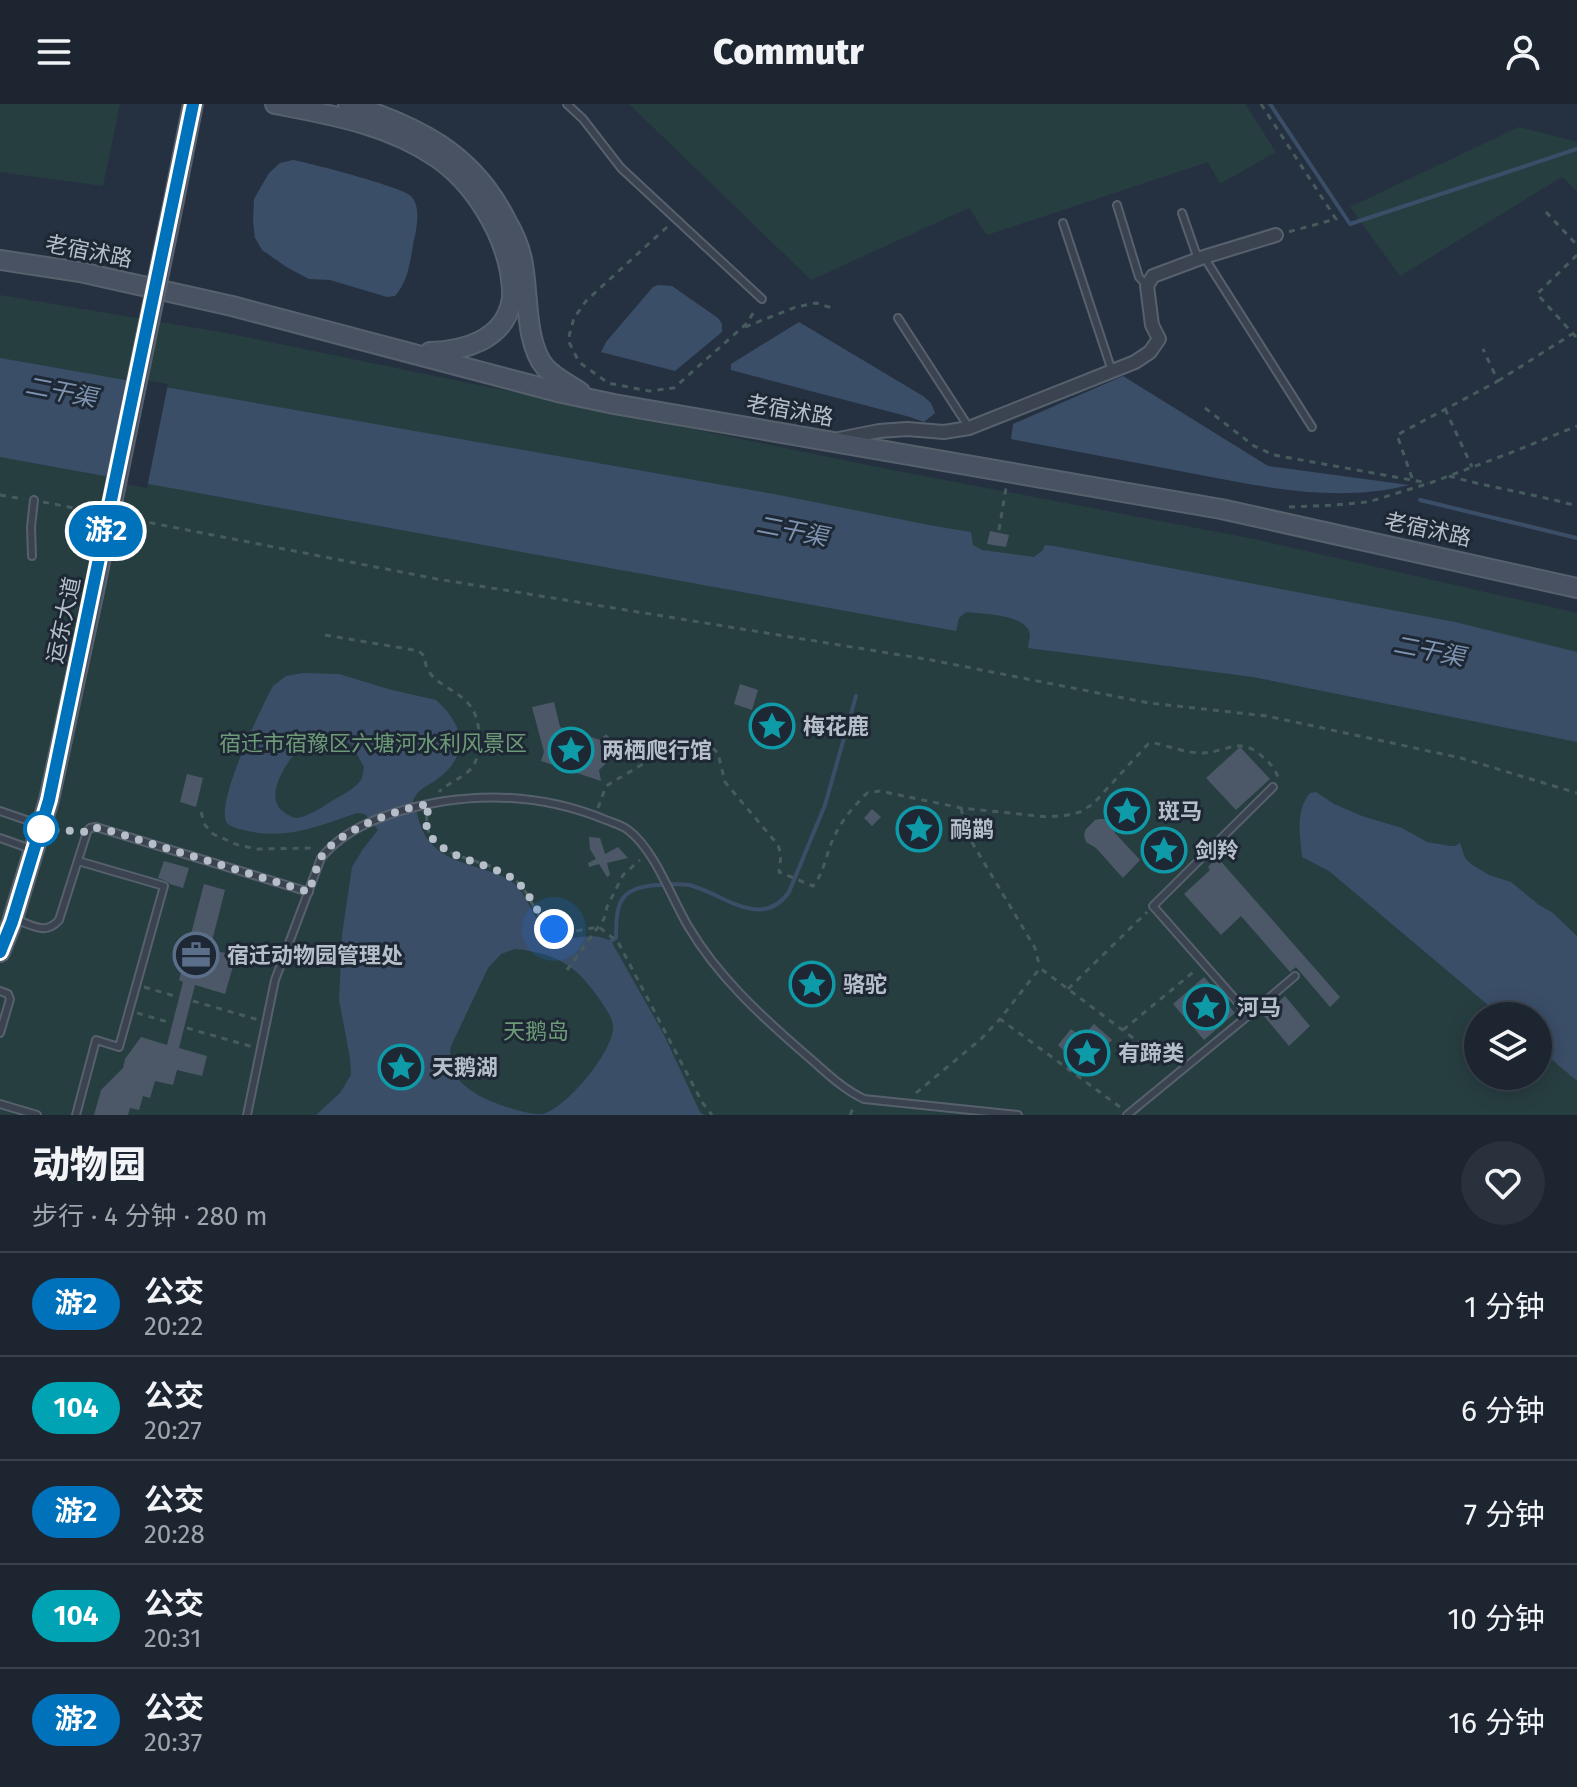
<!DOCTYPE html>
<html lang="zh">
<meta charset="utf-8">
<style>
body{margin:0;font-family:"Fira Sans","Noto Sans SC",sans-serif;background:#29313c;color:#f1f3f6;height:100vh;display:flex;flex-direction:column;font-size:30px;white-space:nowrap}
*{box-sizing:border-box;margin:0}
p{font-size:26px;color:#a0a5ab}
.icon{flex:none;width:44px;height:44px;fill:none;stroke:currentColor;stroke-width:2;stroke-linecap:round;stroke-linejoin:round}
.map{position:relative;height:1011px;overflow:hidden}
.details{display:flex;flex-direction:column;background:#1c2530;flex:1}
.details>*{flex:none}
.badge{padding:0 16px;border-radius:26px;font-size:28px;line-height:52px}
.buttons{position:absolute;left:1464px;top:898px;display:grid;gap:16px}
.buttons a{display:grid;place-items:center;width:88px;height:88px;border-radius:50%;background:#1c2530;box-shadow:0 4px 20px #0003,0 0 0 2px #3a424c;font-size:40px}
.you{position:absolute;width:40px;height:40px;margin:-20px;border:6px solid #fff;border-radius:50%;background:#1a73e8;box-shadow:0 0 0 12px #1a73e833}
.map>.badge{position:absolute;translate:-50% -50%;box-shadow:0 0 0 4px #fff}
.round{display:grid;place-items:center;flex:none;width:84px;height:84px;border-radius:42px;background:#29313c}
.overview{display:flex;align-items:center;justify-content:space-between;height:136px;padding:0 32px}
h1{font-size:38px;font-weight:800;line-height:60px}
ul{padding:0;list-style:none}
li{display:flex;align-items:center;gap:24px;height:104px;padding:0 32px;border-top:2px solid #3a424c}
li div{flex:1}
li b{display:block;font-size:30px}
li em{font-style:normal}
li .badge{min-width:88px;font-weight:700;text-align:center}
header{display:flex;justify-content:space-between;align-items:center;height:104px;padding:0 32px;background:#1c2530;font-size:36px;font-weight:800}
.map>svg:first-child{display:block}
.green{fill:#273e41;fill-rule:evenodd}
.water{fill:#3b4e68;fill-rule:evenodd}
.pier{fill:#253140}
.lines{fill:none;stroke-linecap:round;stroke-linejoin:round}
.stream{stroke:#3b4e68;stroke-width:4}
.building{fill:#4c5868}
.service-casing{stroke:#57616d;stroke-width:10}
.minor-casing{stroke:#57616d;stroke-width:16}
.secondary-casing{stroke:#57616d;stroke-width:22}
.path{stroke:#465b5d;stroke-width:3;stroke-dasharray:6 6;stroke-linecap:butt}
.service{stroke:#3a434f;stroke-width:6}
.minor{stroke:#3a434f;stroke-width:12}
.secondary{stroke:#485262;stroke-width:18}
.secondary-bridge-casing{stroke:#57616d;stroke-width:22;stroke-linecap:butt}
.secondary-bridge{stroke:#485262;stroke-width:18}
.line-casing{stroke:#fff;stroke-width:18}
.line{stroke:#0072bc;stroke-width:12}
.walk{stroke:#b6beca;stroke-width:8;stroke-dasharray:0 14.4}
.stop-dot{fill:#fff;stroke:#0072bc;stroke-width:4}
.labels{text-anchor:middle;stroke-width:6;stroke-linejoin:round;paint-order:stroke}
.street-label{font-size:22px;fill:#b6beca;stroke:#1e2835}
.poi-label{font-size:22px;font-weight:bold;fill:#b6beca;stroke:#1e2835;text-anchor:start}
.park-label{font-size:22px;fill:#6d9b78;stroke:#1e2835}
.water-label{font-size:24px;font-style:italic;fill:#7e94b1;stroke:#1e2835}
</style>
<header><svg class="icon" aria-label="menu" viewBox="0 0 24 24"><path d="M4 6h16M4 12h16M4 18h16"/></svg>Commutr<svg class="icon" aria-label="person" viewBox="0 0 24 24"><circle cx="12" cy="8" r="4"/><path d="M4 21q1-7 8-7t8 7"/></svg></header>
<div class="map">
<svg width="1577" height="1011" viewBox="0 0 1577 1011">
<rect width="100%" height="100%" fill="#253140"/>
<!-- green -->
<g class="green">
<path d="M0 0H120L103 82 0 68Z"/>
<path d="M629 0H1245L1276 48 1220 80 1208 58 987 131 969 104 811 176Z"/>
<path d="M1519 23 1577 38V87L1562 73 1400 172 1350 103Z"/>
<path d="M0 191 226 229 872 362 1254 435 1577 509V1011H0ZM1478 912H1538V972H1478Z"/>
</g>
<!-- water -->
<g class="water">
<path d="M293 56C310 59 402 83 411 92 422 104 416 127 413 141 410 159 408 177 395 192L387 193 330 176 309 175 288 164 262 146 255 134 253 117 254 95 269 69 280 59Z"/>
<path d="M658 181 672 182 718 214 722 220V228L675 267 601 248 606 238 653 183Z"/>
<path d="M799 218 923 292 931 299 935 309 924 318 910 313 731 266V260Z"/>
<path d="M0 254 779 391 934 422 971 428 973 441 982 446 1034 453 1043 446 1045 441 1054 442 1455 518 1577 548V638L1253 573 1028 544C1028 542 1030 533 1030 531 1028 510 982 510 966 508L959 514 956 527 0 353Z"/>
<path d="M1123 272 1268 362 1409 381C1335 400 1259 382 1185 368 1127 357 1069 346 1011 335L1013 320Z"/>
<path d="M303 569 339 570 388 585 436 596C465 622 471 651 436 676 426 683 417 685 413 697 418 710 420 727 429 737 449 762 485 761 511 777 530 789 532 825 558 832 577 838 590 826 611 837L663 929 700 1008 704 1011H316L340 989 351 971 350 954 339 896 342 831 352 763 363 745 378 726 365 710 357 709C318 722 286 737 244 726 239 725 231 723 227 719 214 701 262 602 273 582L286 572ZM327 631 351 640 364 663C363 667 363 672 361 676 355 685 340 692 330 698 323 703 305 714 296 714 294 714 286 710 285 709 259 693 292 647 310 636 315 633 321 632 327 631ZM515 845C555 849 577 861 600 896 605 904 613 913 613 923 614 947 565 1006 542 1010 526 1011 492 999 478 991 458 979 447 966 451 942L488 864 501 850Z"/>
<path d="M1316 688 1334 700 1362 712 1402 724 1427 738 1450 742H1455L1460 739 1465 754 1471 760 1489 771 1511 778 1539 801 1553 809 1577 832V977L1538 944V912H1501L1329 767 1302 753C1300 731 1295 707 1310 689Z"/>
</g>
<!-- pier -->
<path class="pier" d="M134 274 168 280 147 384 113 378Z"/>
<g class="lines">
<!-- stream -->
<g class="stream">
<path d="M1270 0 1350 120 1577 45"/>
<path d="M1420 396 1577 434"/>
<path d="M611 837 616 834C616 799 619 783 658 781 668 781 679 779 689 781 721 788 761 828 789 788L825 701 856 592"/>
</g>
</g>
<!-- building -->
<g class="building">
<path d="M990 427 1009 431 1006 443 987 440Z"/>
<path d="M740 580 758 586 752 606 734 600Z"/>
<path d="M554 598 560 623 600 636 606 630 621 645 599 666 601 677 541 657 544 648 532 603Z"/>
<path d="M1240 643 1270 675 1236 706 1206 674Z"/>
<path d="M187 670 203 674 196 703 180 698Z"/>
<path d="M872 705 881 713 872 722 864 714Z"/>
<path d="M1100 715H1106L1110 719 1115 729 1140 756 1123 774 1096 744 1086 738 1084 731 1086 725 1095 716Z"/>
<path d="M589 733 600 734 605 750 618 743 628 754 607 759 610 771 607 773 599 760 589 763 588 759 596 755 590 745Z"/>
<path d="M1217 753 1340 893 1330 903 1296 863 1290 868 1241 812 1221 831 1184 790 1210 766 1208 763Z"/>
<path d="M164 757 189 764 183 784 170 780 166 777 158 774Z"/>
<path d="M204 780 225 786 210 845 236 852 225 890 195 881 179 944 207 952 202 972 177 966 173 981 155 977 150 994 143 992 139 1006 130 1004 128 1011H94L101 986 123 964 125 955 141 933 167 941 183 878 179 876Z"/>
<path d="M1204 873 1235 909 1204 936 1173 900Z"/>
<path d="M1285 892 1310 922 1289 942 1263 911Z"/>
<path d="M1094 920 1112 936 1098 950 1086 939 1071 954 1058 941 1071 925 1082 933Z"/>
</g>
<g class="lines">
<!-- service casing -->
<g class="service-casing">
<g id="service">
<path d="M567 0 583 15 621 64 762 195"/>
<path d="M1117 101 1139 173 1147 182"/>
<path d="M1182 109 1198 155"/>
<path d="M1063 119 1112 267"/>
<path d="M1204 153 1312 323"/>
<path d="M898 214 968 322"/>
<path d="M32 452 31 423 34 396"/>
<path d="M0 707 38 720"/>
<path d="M0 734 31 745"/>
<path d="M17 816C34 822 46 831 59 816L87 728 90 724 96 723 309 788"/>
<path d="M0 887 8 890 10 895 0 929"/>
<path d="M1249 911 1295 872"/>
<path d="M0 1000 37 1011"/>
<path d="M76 1011 96 936 119 943 164 782 78 757"/>
<path d="M247 1011 275 876 321 754C350 718 402 704 445 697 499 689 555 695 606 716 613 719 622 721 628 726 654 745 671 793 688 822 718 873 762 913 806 951 825 967 841 984 864 995L1018 1011"/>
<path d="M1127 1011 1249 911 1153 802 1273 683"/>
</g>
</g>
<!-- minor casing -->
<g class="minor-casing">
<path id="minor" d="M839 335 879 327 907 325 944 328 969 324 1135 258 1150 248 1159 235 1152 221 1147 182 1153 172 1204 153 1276 131"/>
</g>
<!-- secondary casing -->
<g class="secondary-casing">
<g id="secondary">
<path d="M275 0C331 11 388 20 436 53 473 78 502 125 510 168 511 178 514 188 511 199 503 236 464 247 430 248"/>
<path d="M348 0C416 22 472 48 506 116 513 128 519 141 522 155 529 186 524 238 545 263 554 273 568 280 580 288"/>
<path d="M174 96 193 0"/>
<path d="M0 156 80 168 232 202 562 289 614 300 1221 405 1577 484"/>
<path d="M0 848 12 818 49 696 93 492"/>
</g>
</g>
<!-- path -->
<g class="path">
<path d="M1261 0 1336 115 1288 128"/>
<path d="M1546 108 1577 141"/>
<path d="M667 123 586 197 574 214 568 236 579 258 608 279 649 287 674 284 746 220 756 205"/>
<path d="M1577 151 1537 190 1577 234"/>
<path d="M745 223 796 203 816 199 832 204"/>
<path d="M1498 277 1572 230"/>
<path d="M1205 304 1254 342 1274 351 1428 379"/>
<path d="M1445 305 1472 363"/>
<path d="M1449 372C1491 384 1535 390 1577 402"/>
<path d="M1412 374 1397 331 1498 277 1483 245"/>
<path d="M0 391 24 395"/>
<path d="M43 398 95 408"/>
<path d="M1289 403 1334 401 1368 398 1430 379 1510 349 1577 322"/>
<path d="M126 414 437 475 931 556 1149 599 1267 612 1461 654 1577 689"/>
<path d="M999 426 1006 384"/>
<path d="M325 531 419 547 425 553C424 580 461 584 473 606 477 613 478 623 480 630 481 640 478 652 474 661 466 673 449 678 439 688"/>
<path d="M598 704 606 682 680 638 693 637 708 640 718 649 725 678 778 741 781 751 779 768 813 782C824 769 826 751 833 735 841 717 853 703 867 689L880 687 961 704 1048 713 1068 711 1080 708 1093 700 1148 640 1154 639C1168 642 1190 650 1204 649 1229 647 1240 632 1263 653 1270 659 1275 665 1278 673"/>
<path d="M961 704 967 730 1035 844 1040 864"/>
<path d="M201 708 205 721 213 730 238 741 257 745 316 744"/>
<path d="M427 711C422 749 469 753 495 764 502 767 510 772 516 777 532 790 535 817 555 825 569 830 585 825 599 823L618 838 702 998 712 1011"/>
<path d="M567 866 604 815 607 803 623 771 640 756"/>
<path d="M144 883 178 893"/>
<path d="M1068 885 1147 808"/>
<path d="M193 897 259 916"/>
<path d="M137 909 168 918"/>
<path d="M187 924 253 943"/>
<path d="M1123 926 1197 865"/>
<path d="M916 989 981 935 1000 915"/>
<path d="M1120 1003 1000 915 1040 864 1169 961"/>
<path d="M850 1011 855 1000"/>
</g>
<!-- service -->
<use href="#service" class="service"/>
<!-- minor -->
<use href="#minor" class="minor"/>
<!-- secondary -->
<use href="#secondary" class="secondary"/>
<!-- secondary-bridge casing -->
<g class="secondary-bridge-casing">
<path id="secondary-bridge" d="M93 492 174 96"/>
</g>
<!-- secondary-bridge -->
<use href="#secondary-bridge" class="secondary-bridge"/>
</g>
<g class="lines">
<!-- line casing -->
<g class="line-casing">
<path id="line" d="M0 848 12 818 49 696 193 0"/>
</g>
<!-- line -->
<use href="#line" class="line"/>
<!-- walk -->
<path class="walk" d="M41 725 87 728C92 722 97 724 104 725L309 788C313 777 316 763 322 752 339 726 400 704 429 700 428 708 425 716 427 724 437 756 491 757 516 777 532 790 536 812 554 825"/>
</g>
<!-- icons -->
<defs>
<g id="sight-ring" transform="scale(2.3)"><circle r="9.5" fill="#1e2835" stroke="#0f9aa8" stroke-width="1.5"/><path d="M0-6L1.8-2.2L6-1.7L2.9 1.2L3.7 5.4L0 3.3L-3.7 5.4L-2.9 1.2L-6-1.7L-1.8-2.2Z" fill="#0f9aa8"/></g>
<g id="office-ring" transform="scale(2.3)"><circle r="9.5" fill="#1e2835" stroke="#5c6f8a" stroke-width="1.5"/><path d="M-6-3h4V-5.5h4V-3h4V5H-6ZM-1-4.5V-3h2v-1.5ZM-6 0V1H6V0Z" fill="#5c6f8a"/></g>
</defs>
<g fill-rule="evenodd">
<use href="#sight-ring" x="772" y="622"/>
<use href="#sight-ring" x="571" y="646"/>
<use href="#sight-ring" x="1127" y="707"/>
<use href="#sight-ring" x="919" y="725"/>
<use href="#sight-ring" x="1164" y="746"/>
<use href="#office-ring" x="196" y="851"/>
<use href="#sight-ring" x="812" y="880"/>
<use href="#sight-ring" x="1206" y="903"/>
<use href="#sight-ring" x="1087" y="949"/>
<use href="#sight-ring" x="401" y="963"/>
</g>
<!-- markers -->
<circle class="stop-dot" cx="41" cy="725" r="16"/>
<g class="labels">
<!-- street labels -->
<g class="street-label">
<text transform="translate(89 147) rotate(11)" y="8">老宿沭路</text>
<text transform="translate(790 306) rotate(10)" y="8">老宿沭路</text>
<text transform="translate(1428 425) rotate(12)" y="8">老宿沭路</text>
<text transform="translate(63 516) rotate(-78)" y="8">运东大道</text>
</g>
<!-- poi labels -->
<g class="poi-label">
<text x="803" y="630">梅花鹿</text>
<text x="602" y="654">两栖爬行馆</text>
<text x="1158" y="715">斑马</text>
<text x="950" y="733">鸸鹋</text>
<text x="1195" y="754">剑羚</text>
<text x="227" y="859">宿迁动物园管理处</text>
<text x="843" y="888">骆驼</text>
<text x="1237" y="911">河马</text>
<text x="1118" y="957">有蹄类</text>
<text x="432" y="971">天鹅湖</text>
</g>
<!-- park labels -->
<g class="park-label">
<text x="373" y="647">宿迁市宿豫区六塘河水利风景区</text>
<text x="536" y="935">天鹅岛</text>
</g>
<!-- water labels -->
<g class="water-label">
<text transform="translate(61 288) rotate(11)" y="8">二干渠</text>
<text transform="translate(792 427) rotate(11)" y="8">二干渠</text>
<text transform="translate(1429 547) rotate(11)" y="8">二干渠</text>
</g>
</g>
</svg>
<div class="buttons">
<a><svg class="icon" aria-label="layers" viewBox="0 0 24 24"><path d="M12 4l9 5-9 5-9-5zM3 14l9 5 9-5"/></svg></a>
</div>
<div class="you" style="left:554px;top:825px"></div>
<b class="badge" style="left:106px;top:427px;background:#0072bc;color:#fff">游2</b>
</div>
<section class="details">
<div class="overview"><div><h1>动物园</h1><p>步行 · 4 分钟 · 280 m</p></div><a class="round"><svg class="icon" aria-label="heart" viewBox="0 0 24 24"><path d="M12 20l-8-8c-3-5 5-10 8-4 3-6 11-1 8 4z"/></svg></a></div>
<ul>
<li><span class="badge" style="background:#0072bc;color:#fff">游2</span><div><b>公交</b><p>20:22</p></div><em>1 分钟</em></li>
<li><span class="badge" style="background:#00a3b4;color:#fff">104</span><div><b>公交</b><p>20:27</p></div><em>6 分钟</em></li>
<li><span class="badge" style="background:#0072bc;color:#fff">游2</span><div><b>公交</b><p>20:28</p></div><em>7 分钟</em></li>
<li><span class="badge" style="background:#00a3b4;color:#fff">104</span><div><b>公交</b><p>20:31</p></div><em>10 分钟</em></li>
<li><span class="badge" style="background:#0072bc;color:#fff">游2</span><div><b>公交</b><p>20:37</p></div><em>16 分钟</em></li>
</ul>
</section>
